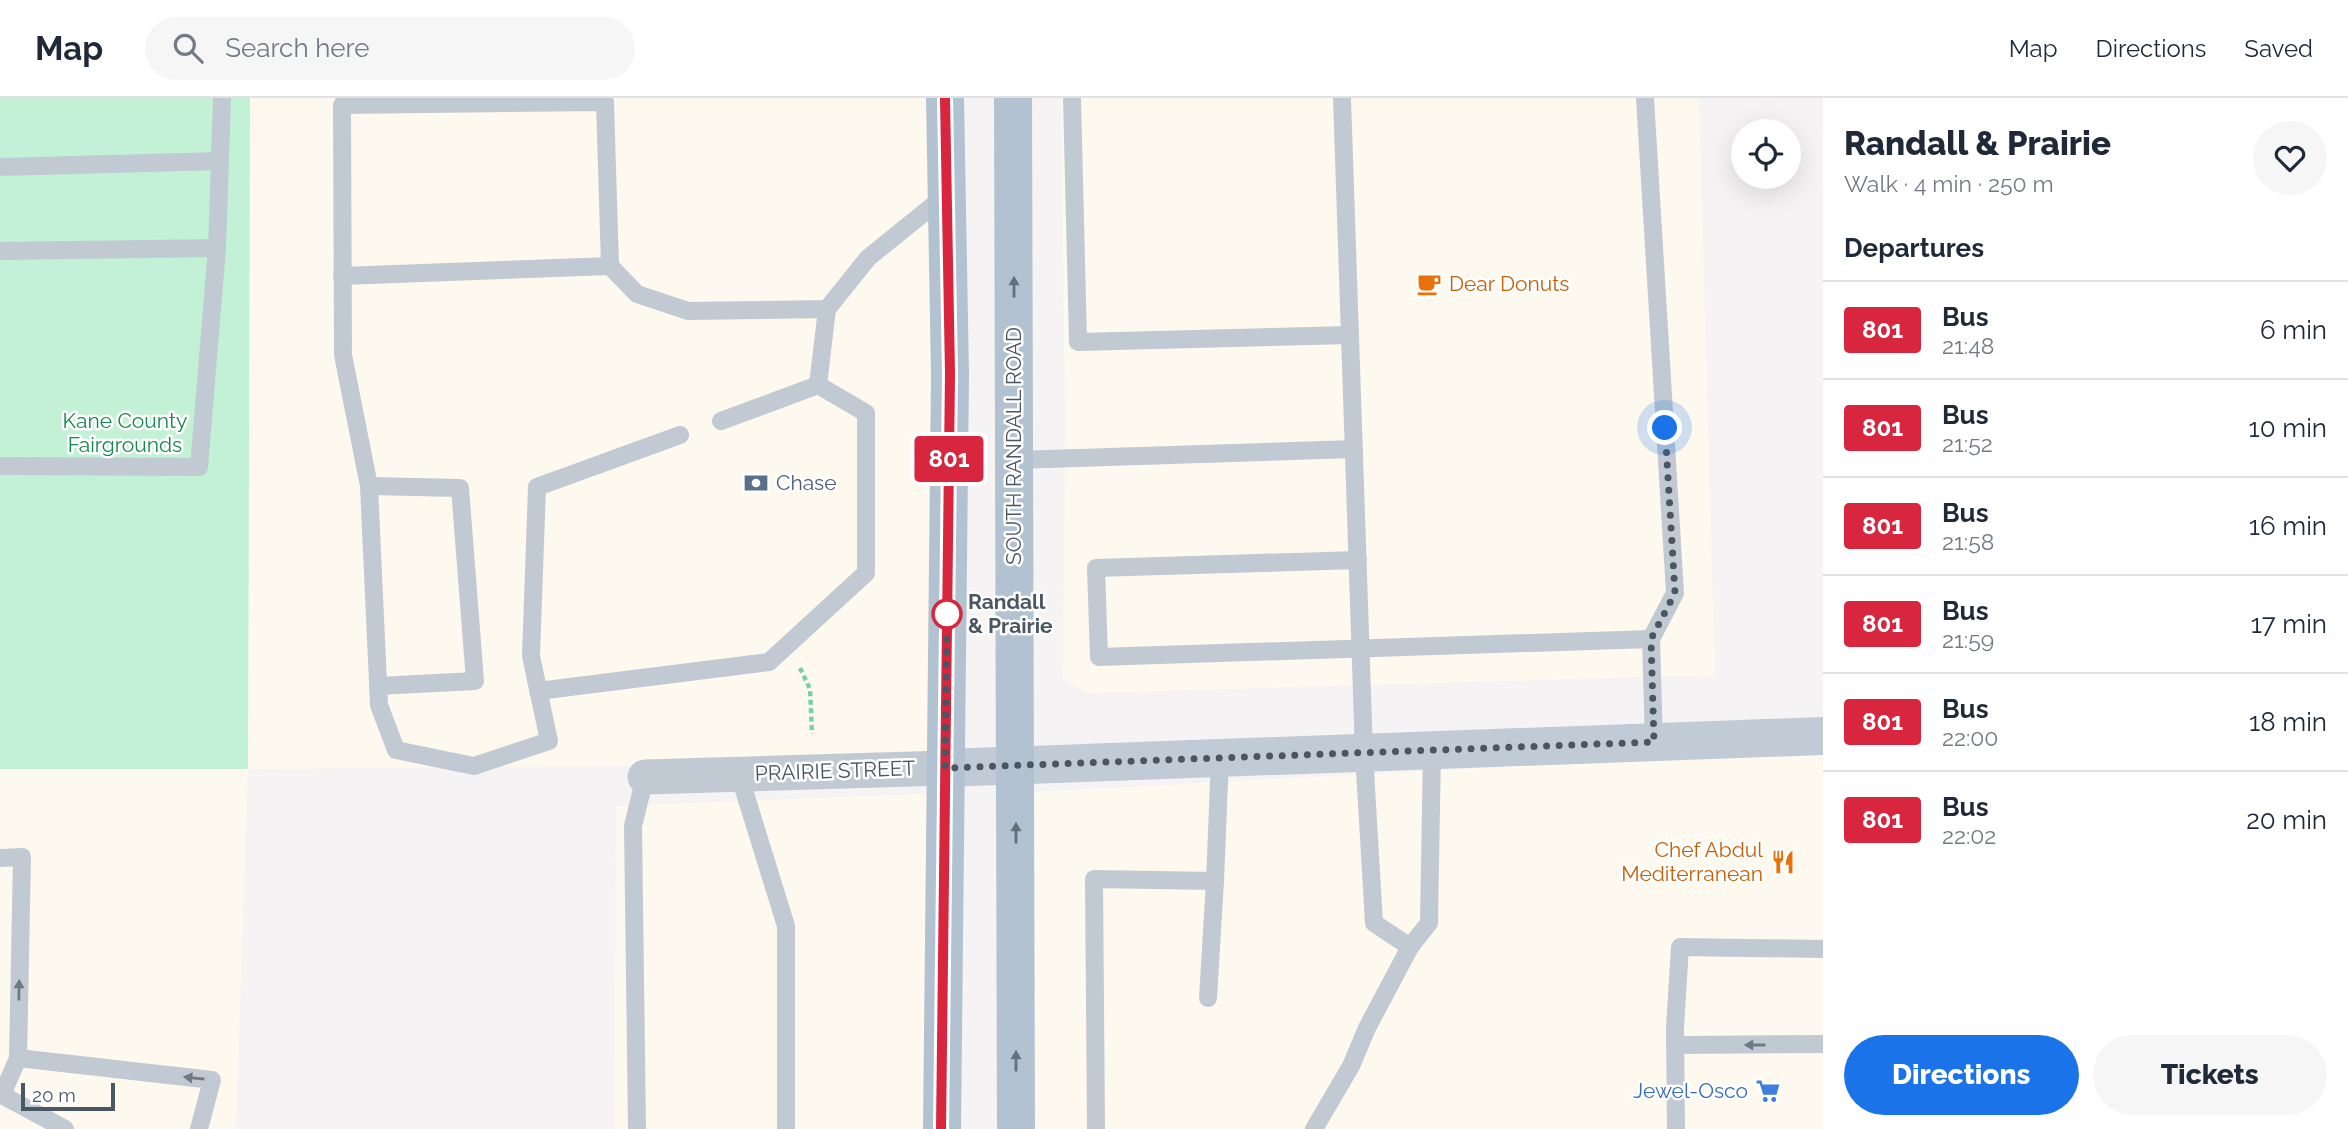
<!DOCTYPE html>
<meta charset="utf-8">
<style>
body{margin:0;font-family:Raleway,sans-serif;background:#f6f6f7;color:#1f2937;height:100vh;display:flex;flex-direction:column;font-size:26px;white-space:nowrap}
*{box-sizing:border-box;margin:0}
p{font-size:23px;color:#747a83}
.icon{flex:none;width:38px;height:38px;fill:none;stroke:currentColor;stroke-width:2;stroke-linecap:round;stroke-linejoin:round}
.map{position:relative;flex:1;overflow:hidden}
.drawer{display:flex;flex-direction:column;background:#fff;width:525px}
.drawer>*{flex:none}
.badge{padding:0 14px;border-radius:5px;font-size:24px;line-height:46px}
.tools{position:absolute;left:1731px;top:21px;display:grid;gap:14px}
.tools a{display:grid;place-items:center;width:70px;height:70px;border-radius:50%;background:#fff;box-shadow:0 7px 28px #0002;font-size:35px}
.scale{position:absolute;left:21px;bottom:18px;width:94px;box-sizing:border-box;padding-left:7px;border:4px solid #4a5661;border-top:0;font-size:19px;line-height:24px;white-space:nowrap;color:#4a5661;-webkit-text-stroke:5px #fff;paint-order:stroke}
.you{position:absolute;width:35px;height:35px;margin:-18px;border:5px solid #fff;border-radius:50%;background:#1a73e8;box-shadow:0 0 0 10px #1a73e833}
.map>.badge{position:absolute;translate:-50% -50%;box-shadow:0 0 0 4px #fff}
h2{padding:0 21px;font-size:26px;line-height:63px}
.round{display:grid;place-items:center;flex:none;width:74px;height:74px;border-radius:37px;background:#f6f6f7}
.overview{display:flex;align-items:center;justify-content:space-between;height:119px;padding:0 21px}
h1{font-size:33px;font-weight:800;line-height:52px}
.cta{display:flex;gap:14px;margin-top:auto;padding:14px 21px}
.cta a{flex:1;height:80px;border-radius:42px;background:#1a73e8;color:#fff;font-size:28px;font-weight:800;line-height:80px;text-align:center}
.cta a+a{background:#f6f6f7;color:#1f2937}
ul{padding:0;list-style:none}
li{display:flex;align-items:center;gap:21px;height:98px;padding:0 21px;border-top:2px solid #e0e1e3}
li div{flex:1}
li b{display:block;font-size:26px}
li em{font-style:normal}
li .badge{min-width:77px;font-weight:700;text-align:center}
header{display:flex;align-items:center;gap:42px;box-sizing:border-box;height:98px;padding:0 35px;background:#fff;border-bottom:2px solid #e0e1e3}
header strong{font-size:33px}
nav{display:flex;gap:38px;margin-inline-start:auto;font-size:24px}
.search{width:490px;height:63px;background:#f6f6f7;display:flex;align-items:center;gap:18px;box-sizing:border-box;padding:0 24px;border-radius:38px;color:#747a83;font-size:26px}
main{display:flex;flex:1;min-height:0}
.map>svg:first-child{display:block}
.commercial{fill:#fdf9ef}
.green{fill:#c3f1d5}
.lines{fill:none;stroke-linecap:round;stroke-linejoin:round}
.path{stroke:#7ad0a6;stroke-width:4.5;stroke-dasharray:5 3.5;stroke-linecap:butt}
.lane{stroke:#c1cad2;stroke-width:18}
.street{stroke:#c1cad2;stroke-width:35}
.secondary{stroke:#c1cbd6;stroke-width:38}
.primary{stroke:#b3c2d1;stroke-width:38}
.oneway{fill:#64717d}
.oneway2{fill:#6e7983}
.line-casing{stroke:#fff;stroke-width:16}
.line{stroke:#d7263d;stroke-width:10}
.walk{stroke:#4a5661;stroke-width:7;stroke-dasharray:0 12.6}
.stop-dot{fill:#fff;stroke:#d7263d;stroke-width:3.5}
.labels{text-anchor:middle;stroke-width:5;stroke-linejoin:round;paint-order:stroke}
.food-label{font-size:21px;fill:#c56008;stroke:#fff;text-anchor:start}
.park-label{font-size:21px;fill:#17864f;stroke:#fff}
.street-label{font-size:21px;fill:#4a5661;stroke:#fff}
.service-label{font-size:21px;fill:#4e5e75;stroke:#fff;text-anchor:start}
.stop-label{font-size:21px;font-weight:bold;fill:#4a5661;stroke:#fff;text-anchor:start}
.shop-label{font-size:21px;fill:#366cbe;stroke:#fff;text-anchor:end}
</style>
<header>
<strong>Map</strong>
<div class="search"><svg class="icon" aria-label="search" viewBox="0 0 24 24"><circle cx="10" cy="10" r="6"/><path d="M15 15l6 6"/></svg>Search here</div>
<nav><a>Map</a><a>Directions</a><a>Saved</a></nav>
</header>
<main>
<div class="map">
<svg width="1823" height="1031" viewBox="0 0 1823 1031">
<rect width="100%" height="100%" fill="#f5f3f3"/>
<!-- commercial -->
<g class="commercial">
<path d="M250 0H938L939 666 248 671 236 1031H0V671L248 670Z"/>
<path d="M1061 0H1699L1715 577 1087 595 1063 581 1065 319Z"/>
<path d="M1823 652V1031H1025L1030 694Z"/>
<path d="M940 695 930 1031H614L616 708Z"/>
</g>
<!-- green -->
<path class="green" d="M0 0H250L248 671H0Z"/>
<g class="lines">
<!-- path -->
<path class="path" d="M800 570 810 591 812 636"/>
<!-- lane -->
<g class="lane">
<path d="M1072 0 1078 244 1350 237"/>
<path d="M1342 0 1364 655 1374 825 1410 849 1429 825 1432 652"/>
<path d="M1645 0 1675 495 1651 541"/>
<path d="M0 69 220 63"/>
<path d="M0 153 217 150"/>
<path d="M342 178 610 168"/>
<path d="M818 287 827 211"/>
<path d="M721 323 818 287"/>
<path d="M680 337 537 389 531 558 549 643 474 668 396 652 379 607 369 388 343 257 342 7 605 4 610 168 637 196 688 213 827 211 868 160 946 97"/>
<path d="M1014 362 1354 351"/>
<path d="M0 368 199 369 217 150 222 0"/>
<path d="M369 388 460 390 475 583 378 588"/>
<path d="M1358 462 1096 470 1099 559 1651 541 1654 644"/>
<path d="M538 593 769 564 866 475V315L818 287"/>
<path d="M739 676 786 828V1031"/>
<path d="M0 760 22 759 18 960 2 997"/>
<path d="M1208 900 1215 783"/>
<path d="M1675 947 1823 946"/>
<path d="M18 960 212 982 199 1031"/>
<path d="M0 996 65 1031"/>
<path d="M637 1031 633 728 645 679"/>
<path d="M1096 1031 1094 781 1215 783 1220 660"/>
<path d="M1314 1031 1351 968 1367 930 1410 849"/>
<path d="M1676 1031 1675 930 1680 849 1823 851"/>
</g>
<!-- street -->
<path class="street" d="M645 679 945 670"/>
<!-- secondary -->
<path class="secondary" d="M945 670 1823 638"/>
<!-- primary -->
<g class="primary">
<path d="M1013 0 1016 1031"/>
<path d="M942 1031 950 276 945 0"/>
</g>
</g>
<!-- one-way arrows -->
<defs><path id="oneway-solid" d="M-6-.8H1V-3.2L6.5 0L1 3.2V.8H-6Z" transform="scale(1.75)"/></defs>
<g class="oneway">
<use href="#oneway-solid" transform="translate(1014 189) rotate(-90)"/>
<use href="#oneway-solid" transform="translate(1016 735) rotate(-90)"/>
<use href="#oneway-solid" transform="translate(1016 963) rotate(-90)"/>
</g>
<g class="oneway2">
<use href="#oneway-solid" transform="translate(19 892) rotate(-89)"/>
<use href="#oneway-solid" transform="translate(1755 947) rotate(180)"/>
<use href="#oneway-solid" transform="translate(194 980) rotate(-174)"/>
</g>
<g class="lines">
<!-- line casing -->
<g class="line-casing">
<path id="line" d="M941 1031 950 276 945 0"/>
</g>
<!-- line -->
<use href="#line" class="line"/>
<!-- walk -->
<path class="walk" d="M947 516 945 670 1654 644 1651 541 1675 495 1665 330"/>
</g>
<!-- icons -->
<defs>
<g id="cafe-bare" transform="scale(1.89)"><path d="M-5.5-4.5H6V0H3Q3 3.5 0 3.5H-2.5Q-5.5 3.5-5.5 0ZM3-3.2v2h1.7v-2ZM-6 4.5H4V6H-6Z" fill="#e8710a" stroke="#fff" stroke-width="2.5" paint-order="stroke"/></g>
<g id="bank-bare" transform="scale(1.89)"><path d="M-6-4H6V4H-6ZM0-2.3a2.3 2.3 0 1 0 0 4.6a2.3 2.3 0 1 0 0-4.6Z" fill="#5c6f8a" stroke="#fff" stroke-width="2.5" paint-order="stroke"/></g>
<g id="restaurant-bare" transform="scale(1.89)"><path d="M-5-6h1v4h1v-4h1v4h1v-4h1v5L-1.5 .5V6h-2V.5L-5-1ZM5-6V6H3V1.5H1.5Q1.5-4 5-6Z" fill="#e8710a" stroke="#fff" stroke-width="2.5" paint-order="stroke"/></g>
<g id="supermarket-bare" transform="scale(1.89)"><path d="M-6-5.5h2.5l.6 2H6L4.5 2H-2.5L-4.4-4H-6ZM-1.5 3.2a1.3 1.3 0 1 0 .1 0ZM3 3.2a1.3 1.3 0 1 0 .1 0Z" fill="#3f7fe0" stroke="#fff" stroke-width="2.5" paint-order="stroke"/></g>
</defs>
<g fill-rule="evenodd">
<use href="#cafe-bare" x="1429" y="186"/>
<use href="#bank-bare" x="756" y="385"/>
<use href="#restaurant-bare" x="1783" y="764"/>
<use href="#supermarket-bare" x="1768" y="993"/>
</g>
<!-- markers -->
<circle class="stop-dot" cx="947" cy="516" r="14"/>
<g class="labels">
<!-- food labels -->
<g class="food-label">
<text x="1449" y="193">Dear Donuts</text>
<text x="1763" y="759" text-anchor="end">Chef Abdul<tspan x="1763" dy="24">Mediterranean</tspan></text>
</g>
<!-- park labels -->
<g class="park-label">
<text x="125" y="330">Kane County<tspan x="125" dy="24">Fairgrounds</tspan></text>
</g>
<!-- street labels -->
<g class="street-label">
<text transform="translate(1014 348) rotate(-90)" y="7">SOUTH RANDALL ROAD</text>
<text transform="translate(835 673) rotate(-2)" y="7">PRAIRIE STREET</text>
</g>
<!-- service labels -->
<g class="service-label">
<text x="776" y="392">Chase</text>
</g>
<!-- stop labels -->
<g class="stop-label">
<text x="968" y="511">Randall<tspan x="968" dy="24">&amp; Prairie</tspan></text>
</g>
<!-- shop labels -->
<g class="shop-label">
<text x="1748" y="1000">Jewel-Osco</text>
</g>
</g>
</svg>
<div class="tools">
<a><svg class="icon" aria-label="locate" viewBox="0 0 24 24"><circle cx="12" cy="12" r="6"/><path d="M12 2v4M12 18v4M2 12h4M18 12h4"/></svg></a>
</div>
<div class="scale">20 m</div>
<div class="you" style="left:1665px;top:330px"></div>
<b class="badge" style="left:949px;top:361px;background:#d7263d;color:#fff">801</b>
</div>
<section class="drawer">
<div class="overview"><div><h1>Randall &amp; Prairie</h1><p>Walk · 4 min · 250 m</p></div><a class="round"><svg class="icon" aria-label="heart" viewBox="0 0 24 24"><path d="M12 20l-8-8c-3-5 5-10 8-4 3-6 11-1 8 4z"/></svg></a></div>
<h2>Departures</h2>
<ul>
<li><span class="badge" style="background:#d7263d;color:#fff">801</span><div><b>Bus</b><p>21:48</p></div><em>6 min</em></li>
<li><span class="badge" style="background:#d7263d;color:#fff">801</span><div><b>Bus</b><p>21:52</p></div><em>10 min</em></li>
<li><span class="badge" style="background:#d7263d;color:#fff">801</span><div><b>Bus</b><p>21:58</p></div><em>16 min</em></li>
<li><span class="badge" style="background:#d7263d;color:#fff">801</span><div><b>Bus</b><p>21:59</p></div><em>17 min</em></li>
<li><span class="badge" style="background:#d7263d;color:#fff">801</span><div><b>Bus</b><p>22:00</p></div><em>18 min</em></li>
<li><span class="badge" style="background:#d7263d;color:#fff">801</span><div><b>Bus</b><p>22:02</p></div><em>20 min</em></li>
</ul>
<div class="cta"><a>Directions</a><a>Tickets</a></div>
</section>
</main>
